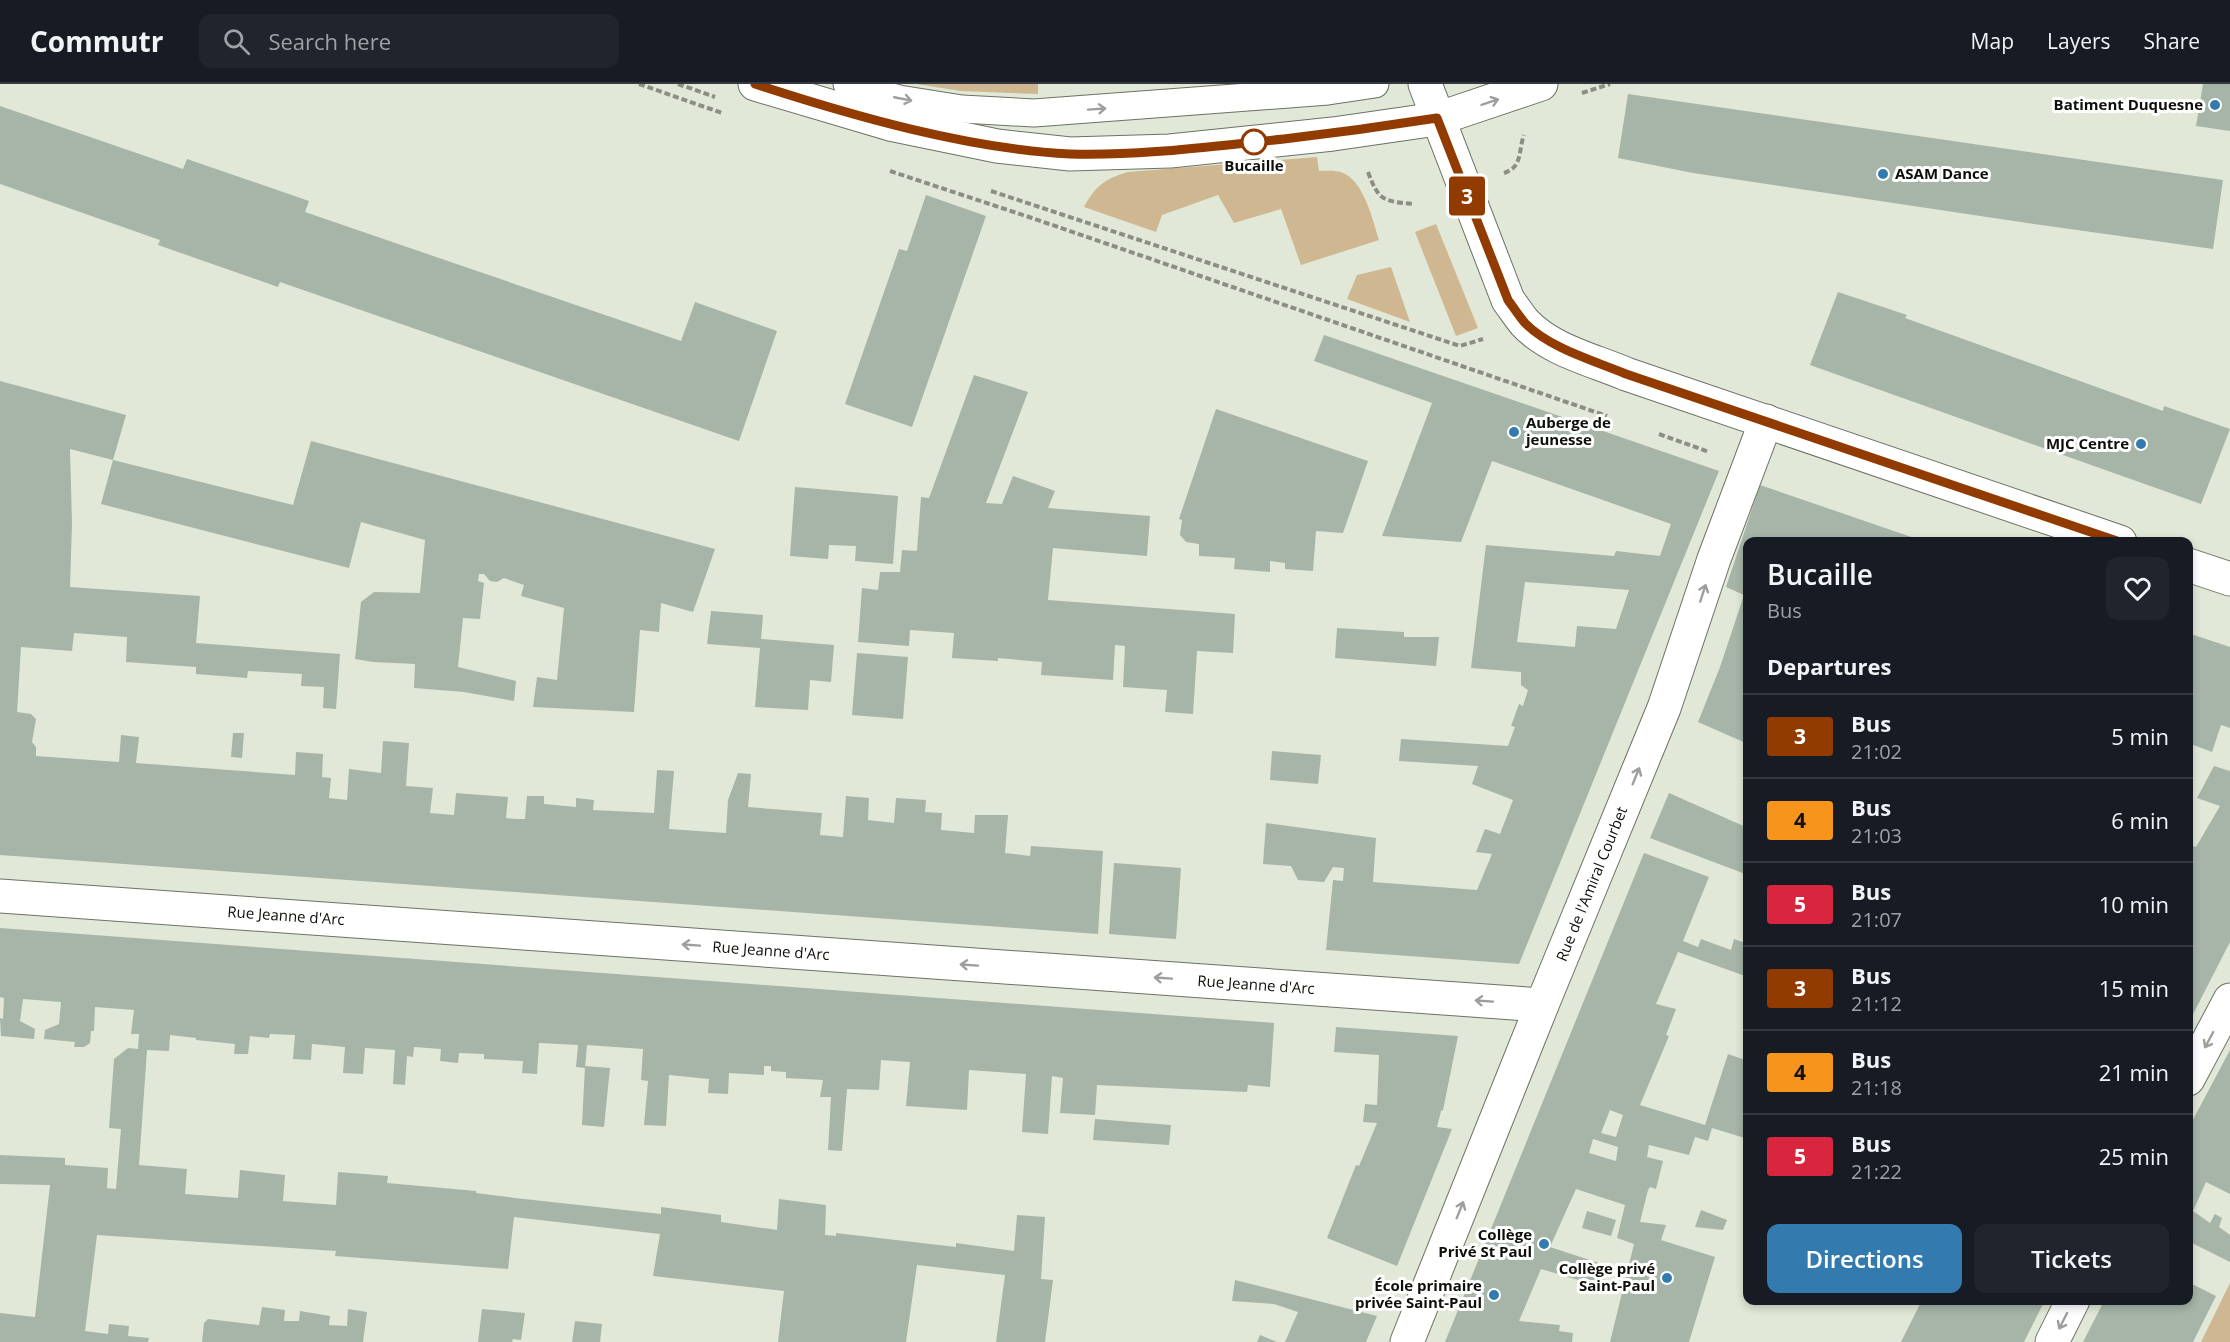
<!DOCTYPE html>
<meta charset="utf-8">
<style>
body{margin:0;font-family:"Open Sans",sans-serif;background:#20242c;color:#f1f3f6;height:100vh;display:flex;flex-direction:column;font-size:22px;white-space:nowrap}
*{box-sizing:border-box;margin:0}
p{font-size:20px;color:#9ea1a6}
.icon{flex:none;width:33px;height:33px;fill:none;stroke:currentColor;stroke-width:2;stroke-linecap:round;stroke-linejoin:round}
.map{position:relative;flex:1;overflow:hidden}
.details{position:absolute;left:1743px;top:453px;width:450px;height:768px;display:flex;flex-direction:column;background:#171b24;border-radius:12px;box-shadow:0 3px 9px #0003}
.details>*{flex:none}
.badge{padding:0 12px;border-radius:4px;font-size:21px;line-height:39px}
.map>.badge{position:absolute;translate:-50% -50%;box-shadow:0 0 0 3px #fff}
h2{padding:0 24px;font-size:22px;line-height:54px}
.round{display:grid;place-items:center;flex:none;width:63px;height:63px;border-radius:12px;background:#20242c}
.summary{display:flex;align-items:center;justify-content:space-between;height:102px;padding:0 24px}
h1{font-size:28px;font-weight:600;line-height:45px}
.cta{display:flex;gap:12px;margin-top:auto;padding:12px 24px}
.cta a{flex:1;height:69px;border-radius:12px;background:#337aae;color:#fff;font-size:24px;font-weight:600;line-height:69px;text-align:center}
.cta a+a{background:#20242c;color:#f1f3f6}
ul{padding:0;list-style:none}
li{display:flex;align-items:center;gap:18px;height:84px;padding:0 24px;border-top:2px solid #363941}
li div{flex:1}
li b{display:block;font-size:22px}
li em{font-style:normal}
li .badge{min-width:66px;font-weight:700;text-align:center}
header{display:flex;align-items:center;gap:36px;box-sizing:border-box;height:84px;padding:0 30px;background:#171b24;border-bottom:2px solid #363941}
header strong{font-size:28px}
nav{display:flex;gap:33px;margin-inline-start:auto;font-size:21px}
.search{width:420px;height:54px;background:#20242c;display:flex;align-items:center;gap:15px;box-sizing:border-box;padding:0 21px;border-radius:12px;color:#9ea1a6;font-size:22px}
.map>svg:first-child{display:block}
.green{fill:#cfb791}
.building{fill:#a6b5a8;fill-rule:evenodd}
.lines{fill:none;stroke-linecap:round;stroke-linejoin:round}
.service-casing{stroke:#6c7263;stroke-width:29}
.minor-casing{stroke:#6c7263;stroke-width:35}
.secondary-casing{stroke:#6c7263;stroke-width:35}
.path{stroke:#8a8f82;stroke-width:4;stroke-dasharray:6 3;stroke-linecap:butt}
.service{stroke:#fff;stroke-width:27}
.minor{stroke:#fff;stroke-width:33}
.secondary{stroke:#fff;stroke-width:33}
.oneway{stroke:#9e9f9d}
.line-casing{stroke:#fff;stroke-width:14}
.line{stroke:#913b01;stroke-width:9}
.poi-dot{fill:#337aae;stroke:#fff;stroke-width:2}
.stop-dot{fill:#fff;stroke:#913b01;stroke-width:3}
.labels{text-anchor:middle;stroke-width:6;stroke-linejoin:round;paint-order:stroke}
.poi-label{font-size:15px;font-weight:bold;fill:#0d0f09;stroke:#fff;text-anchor:end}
.stop-label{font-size:15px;font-weight:bold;fill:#0d0f09;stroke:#fff}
.street-label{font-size:15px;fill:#0d0f09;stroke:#fff}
</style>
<header>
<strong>Commutr</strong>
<div class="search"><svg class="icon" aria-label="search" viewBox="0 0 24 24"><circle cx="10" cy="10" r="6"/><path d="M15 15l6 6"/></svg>Search here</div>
<nav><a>Map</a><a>Layers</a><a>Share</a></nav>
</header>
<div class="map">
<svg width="2230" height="1258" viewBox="0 0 2230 1258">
<rect width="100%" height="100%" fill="#e1e8d7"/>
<!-- green -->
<g class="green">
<path d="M916 0H1038V10L961 7Z"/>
<path d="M1317 73 1319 87C1327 87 1336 86 1343 89 1364 97 1373 137 1379 156L1301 181 1281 125 1234 139 1218 111 1162 131 1156 148 1084 123C1096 101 1105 95 1128 88Z"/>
<path d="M1436 140 1478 244 1456 252 1415 148Z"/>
<path d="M1391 183 1410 238 1347 215 1357 191Z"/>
<path d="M2230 1199V1258H2201Z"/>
</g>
<!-- building -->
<g class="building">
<path d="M2203 0H2230V47L2196 42Z"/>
<path d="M1628 10 2223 96 2213 165 2034 140 1693 89 1618 74Z"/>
<path d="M0 22 183 85 187 75 309 117 305 128 681 257 695 218 777 247 739 357 280 198 278 203 158 161 160 156 0 100Z"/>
<path d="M926 111 986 132 912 343 845 320 899 165 907 167Z"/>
<path d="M1838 208 1907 231 1905 234 2163 327 2164 322 2230 345 2201 420 1810 281Z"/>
<path d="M1324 251 1719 387 1519 880 1326 866 1333 796 1343 797 1344 784 1333 783 1324 798 1298 796 1291 782 1263 780 1266 739 1376 754 1373 798 1477 806 1492 770 1476 768 1485 745 1500 750 1513 716 1472 700 1478 682 1399 677 1401 655 1508 662 1515 643 1511 642 1519 620 1523 622 1528 606 1521 601V588L1471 584 1486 461 1614 472 1616 467 1660 472 1671 440 1492 377 1461 458 1382 452 1432 319 1314 277ZM1525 498 1579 502 1629 506 1616 545 1577 542 1575 563 1517 558Z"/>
<path d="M974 291 1028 308 986 419 1002 420 1013 392 1055 407 1048 424 1150 432 1147 472 1053 464 1048 516 1235 530 1233 569 1197 567 1193 630 1165 628 1167 606 1123 603 1125 562 1115 561 1113 596 1041 591 1042 578 998 574V577L952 574 954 549 910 546 909 562 858 558 862 504 878 506 880 488H900L902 466 917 467 921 413 929 414Z"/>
<path d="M0 297 126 331 113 376 70 365 72 439 70 503 200 512 196 559 340 570 336 625 323 624 324 603 301 602 302 590 248 587 247 594 196 590V583L126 578 127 553 74 549 72 567 21 563 17 628 31 630 36 635 32 658 36 663V672L119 678 121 651 139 653 136 679 295 691 296 668 323 670 322 693 331 694 329 714 347 716 349 685 381 689 383 657 409 659 406 702 433 704 430 729 454 731 456 709 508 713 506 734 516 735H525L527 712H544V720L576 723V714L594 716 593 726 654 729 657 686 674 687 669 745 726 749 728 716 738 689 751 690 748 723 822 729 820 751 843 753 846 712 869 714 868 736 894 739 896 714 926 716 925 728 942 729 941 746 974 749 975 731H1008L1005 769 1030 772 1031 762 1103 767 1098 850 0 771Z"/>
<path d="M1216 325 1368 377 1343 449 1316 447 1313 487 1285 485V479L1270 477V488L1234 485 1235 474 1199 472V460L1186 458 1180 451 1182 436 1179 435Z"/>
<path d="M311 357 715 465 693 528 661 519 659 548 640 546 634 628 533 623 537 593 557 596 564 524 521 512 524 501 504 494 497 498 490 497 484 490H479L478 497 484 499 480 535 463 534 458 583 516 597 514 617 464 608 414 604 415 580 373 578 355 575 361 518 374 508 420 509 425 456 361 438 349 484 101 420 113 376 293 421Z"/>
<path d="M1760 401 1923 457 1748 458V660L1698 638 1720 583 1744 511 1726 503Z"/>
<path d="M795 403 898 412 893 480 855 477 856 462 829 461 828 475 790 472Z"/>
<path d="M711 527 763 531 761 555 834 561 831 598 810 596 808 626 755 623 760 564 707 560Z"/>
<path d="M1337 544 1404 548V553H1439L1436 582 1335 574Z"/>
<path d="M2188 549 2230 563V644L2221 641 2212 668 2188 659Z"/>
<path d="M857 569 908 573 903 635 852 631Z"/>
<path d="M233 649H244L242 674 231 673Z"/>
<path d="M1272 667 1321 671 1318 700 1270 696Z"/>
<path d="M2214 682 2230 687V858L2188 940V760L2196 763 2220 722 2197 714Z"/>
<path d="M1669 709 1748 744V791L1650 754Z"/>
<path d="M1644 769 1709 793 1683 857 1698 863 1701 855 1731 866 1734 855 1748 860V893L1678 868 1656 920 1676 925 1666 951 1669 952 1640 1021 1705 1041 1728 970 1748 977V1055L1712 1044 1708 1057 1695 1053 1689 1071 1649 1061 1647 1073 1663 1077 1656 1105 1650 1103 1648 1106 1640 1138 1666 1141 1661 1156 1715 1173 1689 1258H1610L1634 1160 1617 1154 1625 1121 1576 1105 1550 1163 1608 1182 1602 1203 1541 1185 1519 1237 1560 1241 1559 1247 1573 1249 1572 1258H1445ZM1610 1026 1623 1031 1616 1053 1601 1049ZM1593 1055 1618 1063 1616 1077 1589 1069Z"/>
<path d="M1114 779 1181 784 1176 855 1109 850Z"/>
<path d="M0 844 1274 939 1270 1003 1248 1001 1247 1008 1097 1001 1095 1031 1060 1029 1063 994 1052 992 1048 1050 1022 1048 1026 990 969 986 967 1026 906 1022 910 978 881 976 879 1006 847 1005 842 1067 828 1066 831 1013H820L823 996 786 994V988L771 987V982H764V991L729 989 728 1010 708 1009 709 995 669 991 666 1042 644 1041 648 997 641 996 643 965 587 961 585 984 576 983 578 961 539 959 537 990 522 989 523 977 484 975V970L459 969 458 979 440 977 441 965 414 963 413 973 407 972 405 1001 393 1000 395 966 365 964 363 990 343 989 345 963 312 960 311 976 293 975 295 951 270 950 269 954 250 952 248 970H234L235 960 196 956V954L170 951 169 967 147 966 139 1081 187 1085 185 1110 238 1114 240 1086 285 1091 283 1117 336 1121 338 1088 388 1092 387 1099 476 1107V1109L515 1114 661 1130V1123L721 1131V1138L777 1146 779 1115 826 1121 825 1151 836 1152V1149L956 1163V1159L1014 1167 1017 1131 1045 1133 1041 1195 1053 1196 1045 1258H996L1005 1191 917 1181 906 1258H778L784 1207 653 1192 660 1150 514 1133 508 1185 335 1172 336 1167 97 1151 85 1247 108 1250 109 1240 129 1242 128 1252 149 1254 148 1258H0V1229L35 1233 50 1101 0 1100V1071L65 1074V1081L108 1084 107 1104 116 1105 121 1045 109 1044 114 975 128 964 138 965 139 950H131L134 926 95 923 94 947H91L90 959 84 963H74L75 958 44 955 45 946 59 940 61 918 23 915 20 937 35 945 34 955 1 952 0 934 3 935 4 914 0 913Z"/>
<path d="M1336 943 1458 952 1443 1026 1441 1027 1437 1043 1452 1045 1397 1182 1327 1154 1356 1081 1359 1082 1377 1039 1363 1038 1365 1020 1377 1021 1379 971 1334 968Z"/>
<path d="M2230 966V1110L2206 1098 2193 1127 2210 1139 2215 1130 2222 1134 2219 1143 2230 1151V1178L2188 1157V1045Z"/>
<path d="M585 982 610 984 604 1043 582 1041Z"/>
<path d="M1095 1035 1171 1041 1169 1061 1093 1056Z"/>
<path d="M1701 1126 1727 1136 1723 1146 1695 1143Z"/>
<path d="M1587 1127 1616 1136 1611 1152 1582 1144Z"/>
<path d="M1235 1196 1271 1205 1377 1232 1366 1258H1285L1298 1228 1274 1220 1232 1217Z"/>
<path d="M2188 1198 2216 1212 2193 1258H2083L2103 1219 2100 1216H2188Z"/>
<path d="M1922 1216H2045L2024 1258H1901Z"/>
<path d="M262 1223 285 1226 284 1237H299L300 1227 330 1232 329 1241 347 1242 348 1225 367 1228 363 1258H202L204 1239 208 1235 259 1241Z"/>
<path d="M482 1225 525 1229 521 1256 513 1255 512 1258H478Z"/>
<path d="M575 1237 602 1240 600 1258H572Z"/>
<path d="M1260 1251 1277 1258H1257Z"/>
</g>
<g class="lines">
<!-- service casing -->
<g class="service-casing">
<path id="service" d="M847 0 899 15 962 25 1034 29 1328 7 1375 0"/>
</g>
<!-- minor casing -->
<g class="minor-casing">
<g id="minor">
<path d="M1425 0 1508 216C1514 224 1519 232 1525 239 1550 266 1593 276 1626 290L2120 458"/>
<path d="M2188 481 2230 495"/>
<path d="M0 812 1542 921"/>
<path d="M2188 995 2230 916"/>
<path d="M1407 1258 1542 921 1664 624 1714 475 1766 337"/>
<path d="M2052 1258 2073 1216"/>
</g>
</g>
<!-- secondary casing -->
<g class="secondary-casing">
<path id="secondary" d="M755 0 890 40 997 62 1070 70 1170 67 1333 50 1437 35 1541 0"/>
</g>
<!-- path -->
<g class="path">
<path d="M639 0 722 29"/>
<path d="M678 0 715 13"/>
<path d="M1582 9 1610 0"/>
<path d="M890 87 1032 134 1607 332"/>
<path d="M1368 88C1379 118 1384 117 1414 120"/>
<path d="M1504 89C1523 83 1518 67 1524 51"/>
<path d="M991 107 1460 262 1483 255"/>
<path d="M1659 350 1709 368"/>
</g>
<!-- service -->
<use href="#service" class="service"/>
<!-- minor -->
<use href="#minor" class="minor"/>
<!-- secondary -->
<use href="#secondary" class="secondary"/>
</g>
<!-- one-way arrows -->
<defs><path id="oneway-shaft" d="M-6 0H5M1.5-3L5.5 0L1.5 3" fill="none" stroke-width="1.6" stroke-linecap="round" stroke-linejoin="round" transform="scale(1.5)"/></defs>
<g class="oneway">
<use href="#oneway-shaft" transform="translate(903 15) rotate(11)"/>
<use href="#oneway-shaft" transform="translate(1490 18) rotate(-18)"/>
<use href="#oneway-shaft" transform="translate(1097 25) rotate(-4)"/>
<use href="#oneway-shaft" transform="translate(1703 509) rotate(-72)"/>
<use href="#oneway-shaft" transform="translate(1636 692) rotate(-68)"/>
<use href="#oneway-shaft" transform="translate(691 861) rotate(-176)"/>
<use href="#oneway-shaft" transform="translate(969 881) rotate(-176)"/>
<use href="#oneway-shaft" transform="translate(1163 894) rotate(-176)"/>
<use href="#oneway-shaft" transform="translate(1484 917) rotate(-176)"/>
<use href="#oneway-shaft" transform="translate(2209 956) rotate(118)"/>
<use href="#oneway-shaft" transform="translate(1460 1126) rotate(-68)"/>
<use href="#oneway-shaft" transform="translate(2063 1237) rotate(117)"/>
</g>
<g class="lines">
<!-- line casing -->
<g class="line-casing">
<path id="line" d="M755 0C853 32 968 65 1070 70 1142 72 1213 62 1284 55 1335 49 1386 42 1437 34L1508 216C1514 224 1519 232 1525 239 1549 264 1595 277 1626 290L2120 458"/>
</g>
<!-- line -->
<use href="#line" class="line"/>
</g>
<!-- markers -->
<g class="poi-dot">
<circle cx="2215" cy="21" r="6"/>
<circle cx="1883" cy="90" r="6"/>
<circle cx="1514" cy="348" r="6"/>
<circle cx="2141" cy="360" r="6"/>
<circle cx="1544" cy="1160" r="6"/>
<circle cx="1667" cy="1194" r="6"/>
<circle cx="1494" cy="1211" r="6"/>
</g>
<circle class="stop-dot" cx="1254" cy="58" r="12"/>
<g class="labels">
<!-- poi labels -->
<g class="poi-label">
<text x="2203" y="26">Batiment Duquesne</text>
<text x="1895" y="95" text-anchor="start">ASAM Dance</text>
<text x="1526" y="344" text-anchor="start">Auberge de<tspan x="1526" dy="17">jeunesse</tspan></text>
<text x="2129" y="365">MJC Centre</text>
<text x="1532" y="1156">Collège<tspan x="1532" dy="17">Privé St Paul</tspan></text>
<text x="1655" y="1190">Collège privé<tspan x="1655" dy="17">Saint-Paul</tspan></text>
<text x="1482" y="1207">École primaire<tspan x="1482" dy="17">privée Saint-Paul</tspan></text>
</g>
<!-- stop labels -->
<g class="stop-label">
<text x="1254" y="87">Bucaille</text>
</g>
<!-- street labels -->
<g class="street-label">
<text transform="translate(1592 800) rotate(-68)" y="5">Rue de l'Amiral Courbet</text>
<text transform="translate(286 832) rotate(4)" y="5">Rue Jeanne d'Arc</text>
<text transform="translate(771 867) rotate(4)" y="5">Rue Jeanne d'Arc</text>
<text transform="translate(1256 901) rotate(4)" y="5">Rue Jeanne d'Arc</text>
</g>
</g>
</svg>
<b class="badge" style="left:1467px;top:112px;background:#913b01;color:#fff">3</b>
<section class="details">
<div class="summary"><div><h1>Bucaille</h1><p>Bus</p></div><a class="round"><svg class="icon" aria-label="heart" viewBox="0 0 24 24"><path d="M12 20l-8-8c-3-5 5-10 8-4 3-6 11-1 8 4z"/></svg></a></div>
<h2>Departures</h2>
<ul>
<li><span class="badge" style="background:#913b01;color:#fff">3</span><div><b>Bus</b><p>21:02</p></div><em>5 min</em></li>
<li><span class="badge" style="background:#f6941c;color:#111">4</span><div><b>Bus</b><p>21:03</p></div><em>6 min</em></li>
<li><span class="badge" style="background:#d7263d;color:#fff">5</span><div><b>Bus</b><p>21:07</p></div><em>10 min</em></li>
<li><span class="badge" style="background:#913b01;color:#fff">3</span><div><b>Bus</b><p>21:12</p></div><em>15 min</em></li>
<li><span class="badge" style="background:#f6941c;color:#111">4</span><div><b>Bus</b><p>21:18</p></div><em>21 min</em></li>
<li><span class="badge" style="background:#d7263d;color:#fff">5</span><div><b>Bus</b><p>21:22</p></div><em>25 min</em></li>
</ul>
<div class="cta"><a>Directions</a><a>Tickets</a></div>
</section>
</div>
